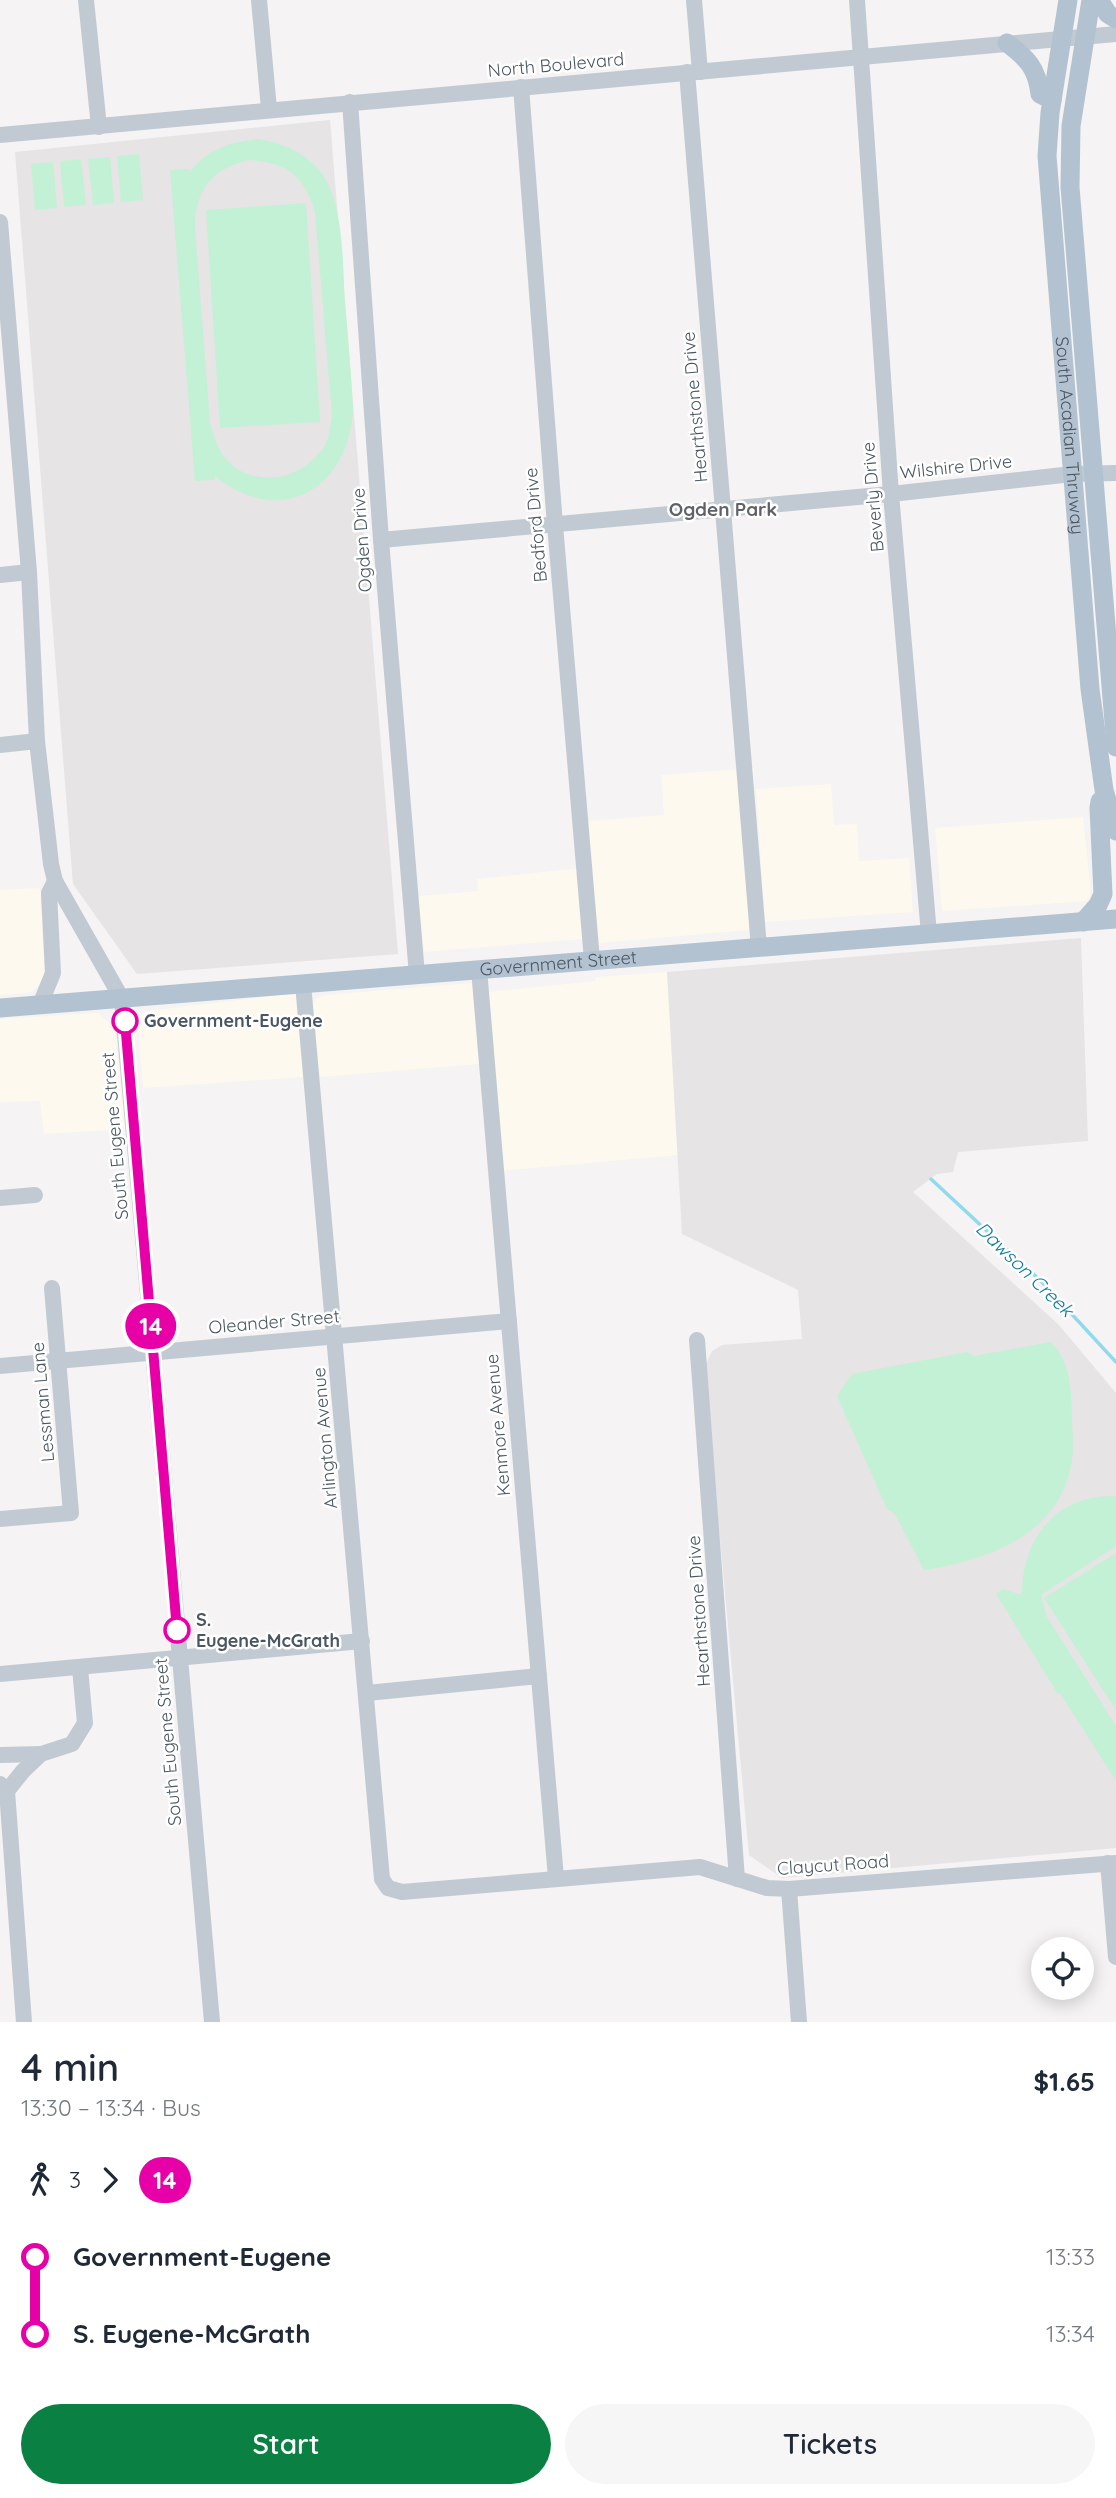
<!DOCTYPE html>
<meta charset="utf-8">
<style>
body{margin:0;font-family:Quicksand,sans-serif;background:#f6f6f7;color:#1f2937;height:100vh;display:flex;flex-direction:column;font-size:26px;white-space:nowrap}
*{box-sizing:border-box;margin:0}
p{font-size:23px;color:#747a83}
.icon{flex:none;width:38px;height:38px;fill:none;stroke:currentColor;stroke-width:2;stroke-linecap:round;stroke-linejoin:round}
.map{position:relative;height:2022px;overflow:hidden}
.side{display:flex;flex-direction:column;background:#fff;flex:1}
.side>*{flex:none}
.badge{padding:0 14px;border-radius:23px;font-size:24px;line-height:46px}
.fabs{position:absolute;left:1031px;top:1937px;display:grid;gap:14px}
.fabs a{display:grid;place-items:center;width:63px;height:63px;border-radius:50%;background:#fff;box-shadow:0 4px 18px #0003;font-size:35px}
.map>.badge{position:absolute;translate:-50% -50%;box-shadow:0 0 0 4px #fff}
.legs{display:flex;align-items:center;gap:10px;height:77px;padding:0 21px;font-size:23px}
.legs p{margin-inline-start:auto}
.headline{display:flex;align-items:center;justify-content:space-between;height:119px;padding:0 21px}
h1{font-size:38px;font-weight:600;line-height:52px}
.cta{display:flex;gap:14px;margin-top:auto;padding:14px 21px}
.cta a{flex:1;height:80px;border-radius:42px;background:#0b8043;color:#fff;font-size:28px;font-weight:600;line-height:80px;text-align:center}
.cta a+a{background:#f6f6f7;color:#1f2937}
ul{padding:0 21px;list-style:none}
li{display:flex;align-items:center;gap:24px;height:77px;font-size:26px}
li i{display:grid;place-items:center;width:10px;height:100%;margin:0 9px;background:currentColor}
li i::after{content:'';width:18px;height:18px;margin:-9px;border:5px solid;border-radius:50%;background:#fff}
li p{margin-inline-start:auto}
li:first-child i{background:linear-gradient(#0000 50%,currentColor 0)}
li:last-child i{background:linear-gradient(currentColor 50%,#0000 0)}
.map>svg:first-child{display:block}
.commercial{fill:#fdf9ef}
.education{fill:#e6e4e5}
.green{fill:#c3f1d5;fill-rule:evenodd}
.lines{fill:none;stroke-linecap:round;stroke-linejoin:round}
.stream{stroke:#90daee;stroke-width:3.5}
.minor{stroke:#c1cad2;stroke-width:16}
.major{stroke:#b3c2d1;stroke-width:19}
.line-1-casing{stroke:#fff;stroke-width:16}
.line-1{stroke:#e700a8;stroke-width:10}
.stop-1-dot{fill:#fff;stroke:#e700a8;stroke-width:3.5}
.labels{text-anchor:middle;stroke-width:5;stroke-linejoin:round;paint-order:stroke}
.street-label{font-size:18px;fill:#4a5661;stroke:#fff}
.stop-label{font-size:18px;font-weight:bold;fill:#4a5661;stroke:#fff;text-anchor:start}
.neighbourhood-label{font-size:19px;font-weight:bold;fill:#5f6368;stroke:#fff}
.water-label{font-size:19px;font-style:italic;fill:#0c7c9b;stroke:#fff}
</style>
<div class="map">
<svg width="1116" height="2022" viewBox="0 0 1116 2022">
<rect width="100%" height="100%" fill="#f5f3f3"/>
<!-- commercial -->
<g class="commercial">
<path d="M754 768 749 930 599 943 587 821 664 815 661 775Z"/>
<path d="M831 784 834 825 857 824 859 861 909 858 913 912 765 922 756 789Z"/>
<path d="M1083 817 1091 894 1087 901 942 911 935 828Z"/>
<path d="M580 868 582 939 424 952 418 896 478 891 477 879Z"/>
<path d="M40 888 45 981 32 992 0 995V890Z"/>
<path d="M667 972 678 1155 501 1171 489 992 595 981 596 977Z"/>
<path d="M472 983 480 1064 320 1077 313 1004 316 998 325 995Z"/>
<path d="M297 993 304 1077 143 1088 138 1025 140 1014 146 1011Z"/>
<path d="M98 1013 115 1028 125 1129 44 1134 40 1101 0 1102V1019Z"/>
</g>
<!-- education -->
<g class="education">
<path d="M330 120 398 954 137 974 73 884 15 152Z"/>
<path d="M1081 938 1088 1141 958 1152 953 1172 937 1174 913 1192 1058 1324 1116 1393V1848L782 1878 749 1855 719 1528 706 1364 712 1351 722 1345 802 1339 798 1290 682 1234 667 972Z"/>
</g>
<!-- green -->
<g class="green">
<path d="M258 139C282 143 302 151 319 170 345 201 342 263 345 301 348 337 351 373 353 409 349 490 280 529 215 476L214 480 195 481 170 170 189 169 190 172C207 149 231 142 258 139ZM248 160C287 162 304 175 315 212L332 416C330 425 330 435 326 443 307 479 254 492 225 458 217 448 214 435 210 423L195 228C195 190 211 170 248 160Z"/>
<path d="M139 154 143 200 121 202 117 156Z"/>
<path d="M110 157 114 203 93 205 88 159Z"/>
<path d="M81 159 86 205 64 207 60 161Z"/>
<path d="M53 162 57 208 35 210 31 164Z"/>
<path d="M306 203 320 422 220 428 206 210Z"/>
<path d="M1051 1342C1071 1363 1071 1390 1072 1417 1072 1431 1074 1446 1072 1460 1061 1535 988 1560 924 1570L895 1514 887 1509 837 1396 852 1374 967 1352 974 1356Z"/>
<path d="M1116 1496V1546L1041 1595 1047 1617 1116 1726V1781L1060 1693 1058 1694 996 1594 1003 1589 1022 1595C1021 1539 1057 1494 1116 1496Z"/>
<path d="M1116 1553V1710L1044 1598Z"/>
</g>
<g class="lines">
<!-- stream -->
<path class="stream" d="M931 1179 1043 1283 1116 1362"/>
<!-- minor -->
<g class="minor">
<path d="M86 0 99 127"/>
<path d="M259 0 269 109"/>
<path d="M694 0 700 72"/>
<path d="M857 0 891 494 929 934"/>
<path d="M687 72 759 948"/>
<path d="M521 87 555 525 592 960"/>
<path d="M350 102 381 540 417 975"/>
<path d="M0 135 1116 34"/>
<path d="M0 222 29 572 37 741 51 864 55 881 122 999 212 2022"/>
<path d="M381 540 891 494 1072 474 1116 473"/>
<path d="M0 575 29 572"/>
<path d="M0 745 37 741"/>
<path d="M479 969 556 1878"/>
<path d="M303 984 382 1879 388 1888 402 1892 700 1867 767 1888 789 1889 1116 1863"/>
<path d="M40 1005 53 973 49 893 55 881"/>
<path d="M0 1198 35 1195"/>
<path d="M697 1340 737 1879"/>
<path d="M0 1366 509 1321"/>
<path d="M0 1519 71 1513 52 1288"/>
<path d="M0 1674 362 1641"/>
<path d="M367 1693 539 1676"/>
<path d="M0 1755 41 1754"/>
<path d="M0 1784 7 1791 24 2022"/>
<path d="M7 1791 23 1771 41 1754 72 1744 85 1723 80 1668"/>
<path d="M1108 1863 1116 1957"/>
<path d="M789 1889 799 2022"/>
</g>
<!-- major -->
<g class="major">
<path id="s1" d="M1068 0 1050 113 1047 156 1090 689 1104 790 1116 831"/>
<path d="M1091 0 1071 126 1070 187 1116 747"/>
<path d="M1099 0 1108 14 1116 19"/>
<path d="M1007 43C1027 58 1037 68 1040 94L1052 100"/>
<path d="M1083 922 1098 905 1103 894 1099 808 1100 801"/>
<path id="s2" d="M0 1008 1116 919"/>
</g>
</g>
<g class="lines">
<!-- line-1 casing -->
<g class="line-1-casing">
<path id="line-1" d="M125 1021 177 1630"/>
</g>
<!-- line-1 -->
<use href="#line-1" class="line-1"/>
</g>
<!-- markers -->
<g class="stop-1-dot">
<circle cx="125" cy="1021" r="12"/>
<circle cx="177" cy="1630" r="12"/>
</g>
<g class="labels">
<!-- street labels -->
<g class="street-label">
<text transform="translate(556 65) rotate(-5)" y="6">North Boulevard</text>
<text transform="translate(695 407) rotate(-95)" y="6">Hearthstone Drive</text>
<text dy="6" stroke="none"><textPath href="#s1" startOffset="438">South Acadian Thruway</textPath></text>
<text transform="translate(956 467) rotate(-6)" y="6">Wilshire Drive</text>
<text transform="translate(873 497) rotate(-95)" y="6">Beverly Drive</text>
<text transform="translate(536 525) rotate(-95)" y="6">Bedford Drive</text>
<text transform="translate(362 540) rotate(-94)" y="6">Ogden Drive</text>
<text dy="6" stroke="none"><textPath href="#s2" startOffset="560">Government Street</textPath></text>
<text transform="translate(115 1136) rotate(-95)" y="6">South Eugene Street</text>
<text transform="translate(274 1322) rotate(-5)" y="6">Oleander Street</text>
<text transform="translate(43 1402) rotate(-95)" y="6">Lessman Lane</text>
<text transform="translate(498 1425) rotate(-95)" y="6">Kenmore Avenue</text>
<text transform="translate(325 1438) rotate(-95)" y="6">Arlington Avenue</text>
<text transform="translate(699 1611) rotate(-94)" y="6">Hearthstone Drive</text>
<text transform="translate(168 1742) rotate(-95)" y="6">South Eugene Street</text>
<text transform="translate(833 1865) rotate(-4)" y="6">Claycut Road</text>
</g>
<!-- stop labels -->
<g class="stop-label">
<text x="144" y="1027">Government-Eugene</text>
<text x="196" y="1626">S.<tspan x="196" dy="21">Eugene-McGrath</tspan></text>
</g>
<!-- neighbourhood labels -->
<g class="neighbourhood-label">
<text x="723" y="516">Ogden Park</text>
</g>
<!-- water labels -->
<g class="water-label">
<text transform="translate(1025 1269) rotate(44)" y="7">Dawson Creek</text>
</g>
</g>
</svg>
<div class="fabs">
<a><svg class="icon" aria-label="locate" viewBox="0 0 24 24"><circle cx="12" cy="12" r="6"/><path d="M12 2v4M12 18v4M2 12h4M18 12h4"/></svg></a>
</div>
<b class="badge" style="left:151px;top:1326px;background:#e700a8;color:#fff">14</b>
</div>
<section class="side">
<div class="headline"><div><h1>4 min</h1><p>13:30 – 13:34 · Bus</p></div><b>$1.65</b></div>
<div class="legs"><svg class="icon" aria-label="walk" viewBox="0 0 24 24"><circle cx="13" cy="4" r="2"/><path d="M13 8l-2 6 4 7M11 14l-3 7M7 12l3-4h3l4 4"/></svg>3<svg class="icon" aria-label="forward" viewBox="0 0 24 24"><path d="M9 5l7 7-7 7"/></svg><b class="badge" style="background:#e700a8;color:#fff">14</b></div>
<ul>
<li><i style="color:#e700a8"></i><b>Government-Eugene</b><p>13:33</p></li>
<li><i style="color:#e700a8"></i><b>S. Eugene-McGrath</b><p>13:34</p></li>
</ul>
<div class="cta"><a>Start</a><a>Tickets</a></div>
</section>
